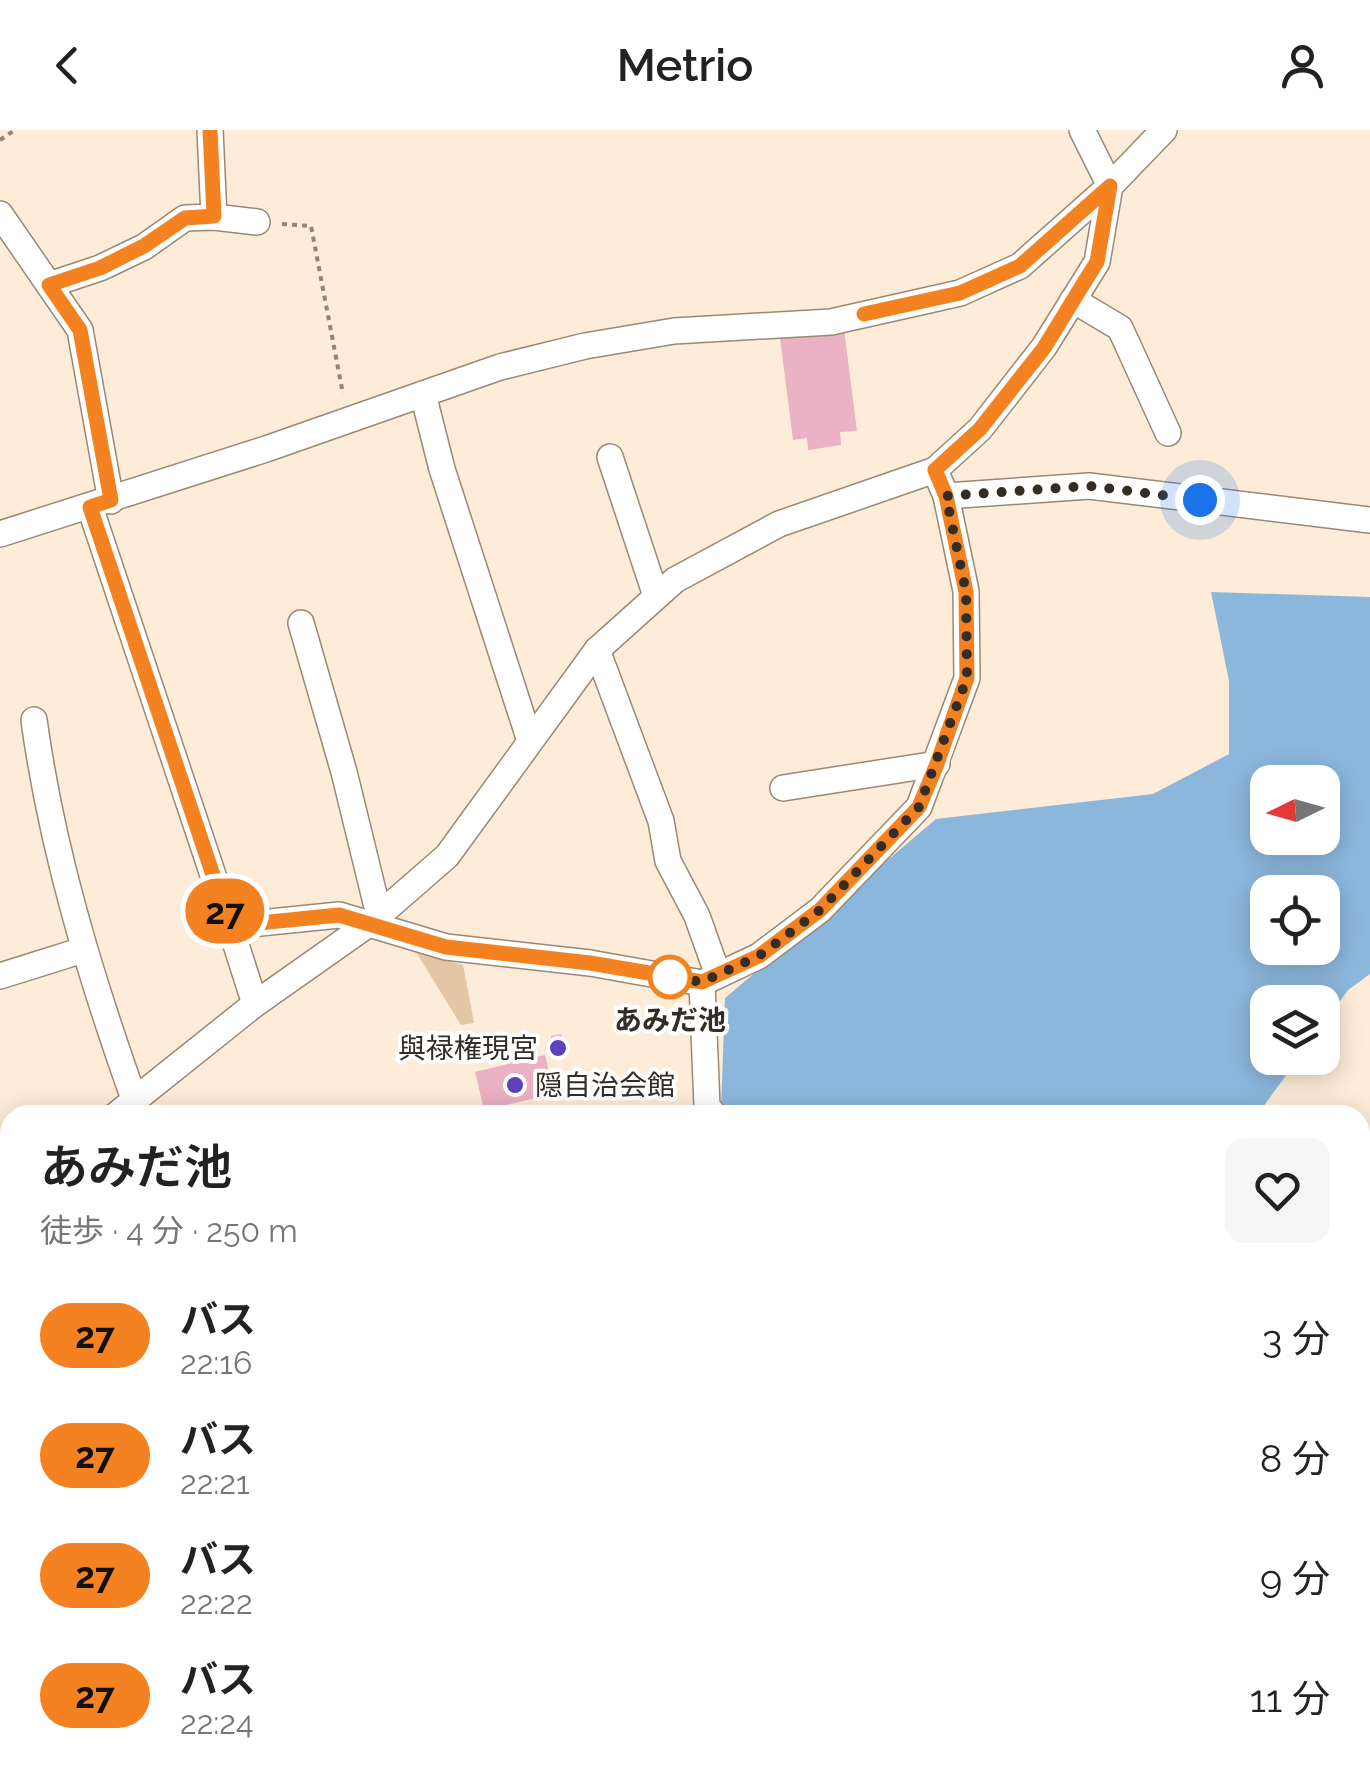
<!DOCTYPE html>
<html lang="ja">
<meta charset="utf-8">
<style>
body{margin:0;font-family:Raleway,"Noto Sans JP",sans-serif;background:#f6f6f6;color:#222;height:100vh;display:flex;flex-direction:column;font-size:38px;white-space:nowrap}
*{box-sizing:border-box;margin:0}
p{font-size:32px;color:#767676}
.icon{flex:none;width:55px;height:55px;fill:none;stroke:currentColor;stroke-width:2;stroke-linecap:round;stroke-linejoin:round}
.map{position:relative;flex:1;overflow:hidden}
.details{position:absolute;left:0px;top:975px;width:1370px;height:672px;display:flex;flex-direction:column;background:#fff;border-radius:30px 30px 0 0;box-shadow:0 5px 25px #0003}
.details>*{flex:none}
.badge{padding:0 20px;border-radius:32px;font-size:35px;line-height:65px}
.needle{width:65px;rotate:265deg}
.fabs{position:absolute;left:1250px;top:635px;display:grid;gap:20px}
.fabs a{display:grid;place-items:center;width:90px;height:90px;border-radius:20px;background:#fff;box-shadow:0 5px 25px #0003;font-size:50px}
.you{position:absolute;width:50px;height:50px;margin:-25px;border:8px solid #fff;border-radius:50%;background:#1a73e8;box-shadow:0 0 0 15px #1a73e833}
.map>.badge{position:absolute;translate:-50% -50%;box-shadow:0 0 0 5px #fff}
.round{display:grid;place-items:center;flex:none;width:105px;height:105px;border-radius:20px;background:#f6f6f6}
.headline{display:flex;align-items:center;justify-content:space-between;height:170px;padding:0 40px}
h1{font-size:48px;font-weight:600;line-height:75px}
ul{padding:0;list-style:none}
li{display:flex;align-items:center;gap:30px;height:120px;padding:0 40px}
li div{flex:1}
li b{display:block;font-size:38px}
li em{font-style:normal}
li .badge{min-width:110px;font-weight:700;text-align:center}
header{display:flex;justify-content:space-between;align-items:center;height:130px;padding:0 40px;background:#fff;font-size:45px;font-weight:600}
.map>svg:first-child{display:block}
.green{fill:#e3c7a5}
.water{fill:#8cb7dc;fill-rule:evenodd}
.building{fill:#ebb1c4}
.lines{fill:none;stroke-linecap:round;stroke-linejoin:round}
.street-casing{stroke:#998976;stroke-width:28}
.secondary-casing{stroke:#998976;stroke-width:38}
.path{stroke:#908577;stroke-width:4;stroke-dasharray:5 5;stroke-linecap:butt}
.street{stroke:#fff;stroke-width:25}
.secondary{stroke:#fff;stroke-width:35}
.line-casing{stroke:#fff;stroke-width:22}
.line{stroke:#f58220;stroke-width:15}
.walk{stroke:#332d25;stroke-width:10;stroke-dasharray:0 18}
.stop-dot{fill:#fff;stroke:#f58220;stroke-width:5}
.poi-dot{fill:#5c41b9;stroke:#fff;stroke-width:4}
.labels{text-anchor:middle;stroke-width:8;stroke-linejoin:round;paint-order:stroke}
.stop-label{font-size:28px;font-weight:bold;fill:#332d25;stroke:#fff}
.poi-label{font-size:28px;fill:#332d25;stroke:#fff;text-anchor:end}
</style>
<header><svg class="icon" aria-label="back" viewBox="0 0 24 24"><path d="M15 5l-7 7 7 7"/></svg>Metrio<svg class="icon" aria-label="person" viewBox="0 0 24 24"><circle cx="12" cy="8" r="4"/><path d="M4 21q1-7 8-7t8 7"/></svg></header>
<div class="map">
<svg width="1370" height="1647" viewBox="0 0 1370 1647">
<rect width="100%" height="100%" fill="#fdecd7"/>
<!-- green -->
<path class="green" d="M416 822 463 835 474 893 461 895Z"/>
<!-- water -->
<g class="water">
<path d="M1211 462 1370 467V844L1348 860 1323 895 1322 872H1268V928H1299L1257 985H725L721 980 725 868 936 689 1153 664 1229 624V551ZM1268 652H1322V708H1268ZM1268 762H1322V818H1268Z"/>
<path d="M229 1638H377L378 1647H242Z"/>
</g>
<!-- building -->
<g class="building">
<path d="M844 199 857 301 840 302 841 315 808 320 807 308 793 310 780 208Z"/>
<path d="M561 904 568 925 550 928 547 912 551 911V906Z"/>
<path d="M545 925 554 964 484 980 475 942Z"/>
</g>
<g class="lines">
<!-- street casing -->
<g class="street-casing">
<g id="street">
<path d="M210 0 214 87"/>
<path d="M0 84 80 200 111 371"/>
<path d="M49 155 100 138 144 117 185 88 214 87 257 92"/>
<path d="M1073 170 1120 198 1168 303"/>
<path d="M423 264 442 339 530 611"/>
<path d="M610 327 656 466"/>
<path d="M946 366 1089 356 1370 390"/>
<path d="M90 377 230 796 339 785 446 817 590 833 702 853 707 976 714 985"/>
<path d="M0 404 266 319 500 237 585 216 674 201 831 192 960 163 1020 136 1110 56 1164 0"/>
<path d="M301 493 344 642 379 785"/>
<path d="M597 520 661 691 668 731 697 786 718 845"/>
<path d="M34 590C52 721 90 845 134 969"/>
<path d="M783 658 937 634"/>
<path d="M230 796 255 874"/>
<path d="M0 846 83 820"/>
<path d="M702 853 759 826 820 780 919 677 967 548 966 461 946 366 935 340"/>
<path d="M116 985 255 874 370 793 447 726 597 520 675 450 779 394 935 340 980 299 1044 217 1097 132 1110 56 1082 0"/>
<path d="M0 1090 10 1081"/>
<path d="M1360 1578 1370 1590"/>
<path d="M826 1647 834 1638"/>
<path d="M940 1647 954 1638"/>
</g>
</g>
<!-- secondary casing -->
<g class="secondary-casing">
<g id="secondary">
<path d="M1360 1352 1370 1348"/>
<path d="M1086 1638 1092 1647"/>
</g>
</g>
<!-- path -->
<g class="path">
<path d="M0 10 15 0"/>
<path d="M282 94 311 96 343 264"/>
<path d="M392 1638V1647"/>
</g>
<!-- street -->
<use href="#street" class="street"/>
<!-- secondary -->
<use href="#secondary" class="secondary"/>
</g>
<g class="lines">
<!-- line casing -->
<g class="line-casing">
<path id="line" d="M210 0 214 86 185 88 144 116 100 138 49 155 80 200 111 370 90 377 230 796 339 785 446 817 590 833 702 852 759 826 820 780 919 677 937 634 967 548 966 462 946 366 935 340 980 299 1044 218 1085 151 1097 132 1110 56 1020 136 960 163 864 184"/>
</g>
<!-- line -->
<use href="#line" class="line"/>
<!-- walk -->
<path class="walk" d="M670 847 665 846 702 852 759 826 820 780 919 677 967 548 966 462 946 366 1089 356 1200 370"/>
</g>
<!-- markers -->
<circle class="stop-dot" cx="670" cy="847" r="20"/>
<g class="poi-dot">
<circle cx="558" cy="918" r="10"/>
<circle cx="515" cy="955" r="10"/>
</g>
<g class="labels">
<!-- stop labels -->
<g class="stop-label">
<text x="670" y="900">あみだ池</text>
</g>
<!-- poi labels -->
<g class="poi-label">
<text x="538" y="928">與禄権現宮</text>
<text x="535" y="965" text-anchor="start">隠自治会館</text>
</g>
</g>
</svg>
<div class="fabs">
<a><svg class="needle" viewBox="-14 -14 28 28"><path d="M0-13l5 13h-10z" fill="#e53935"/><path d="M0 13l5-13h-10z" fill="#767676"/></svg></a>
<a><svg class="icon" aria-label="locate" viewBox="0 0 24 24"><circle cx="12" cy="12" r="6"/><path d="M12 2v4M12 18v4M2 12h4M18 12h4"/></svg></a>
<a><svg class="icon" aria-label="layers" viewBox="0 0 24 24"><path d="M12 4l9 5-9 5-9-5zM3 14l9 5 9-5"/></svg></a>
</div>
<div class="you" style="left:1200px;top:370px"></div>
<b class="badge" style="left:225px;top:781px;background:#f58220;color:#111">27</b>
<section class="details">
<div class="headline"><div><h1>あみだ池</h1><p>徒歩 · 4 分 · 250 m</p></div><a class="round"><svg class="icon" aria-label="heart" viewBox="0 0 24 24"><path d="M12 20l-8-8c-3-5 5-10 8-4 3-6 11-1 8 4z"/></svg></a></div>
<ul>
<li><span class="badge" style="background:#f58220;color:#111">27</span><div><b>バス</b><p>22:16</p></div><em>3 分</em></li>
<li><span class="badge" style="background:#f58220;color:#111">27</span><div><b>バス</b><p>22:21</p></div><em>8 分</em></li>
<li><span class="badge" style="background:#f58220;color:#111">27</span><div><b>バス</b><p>22:22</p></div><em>9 分</em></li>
<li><span class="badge" style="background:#f58220;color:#111">27</span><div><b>バス</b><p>22:24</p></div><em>11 分</em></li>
</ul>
</section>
</div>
